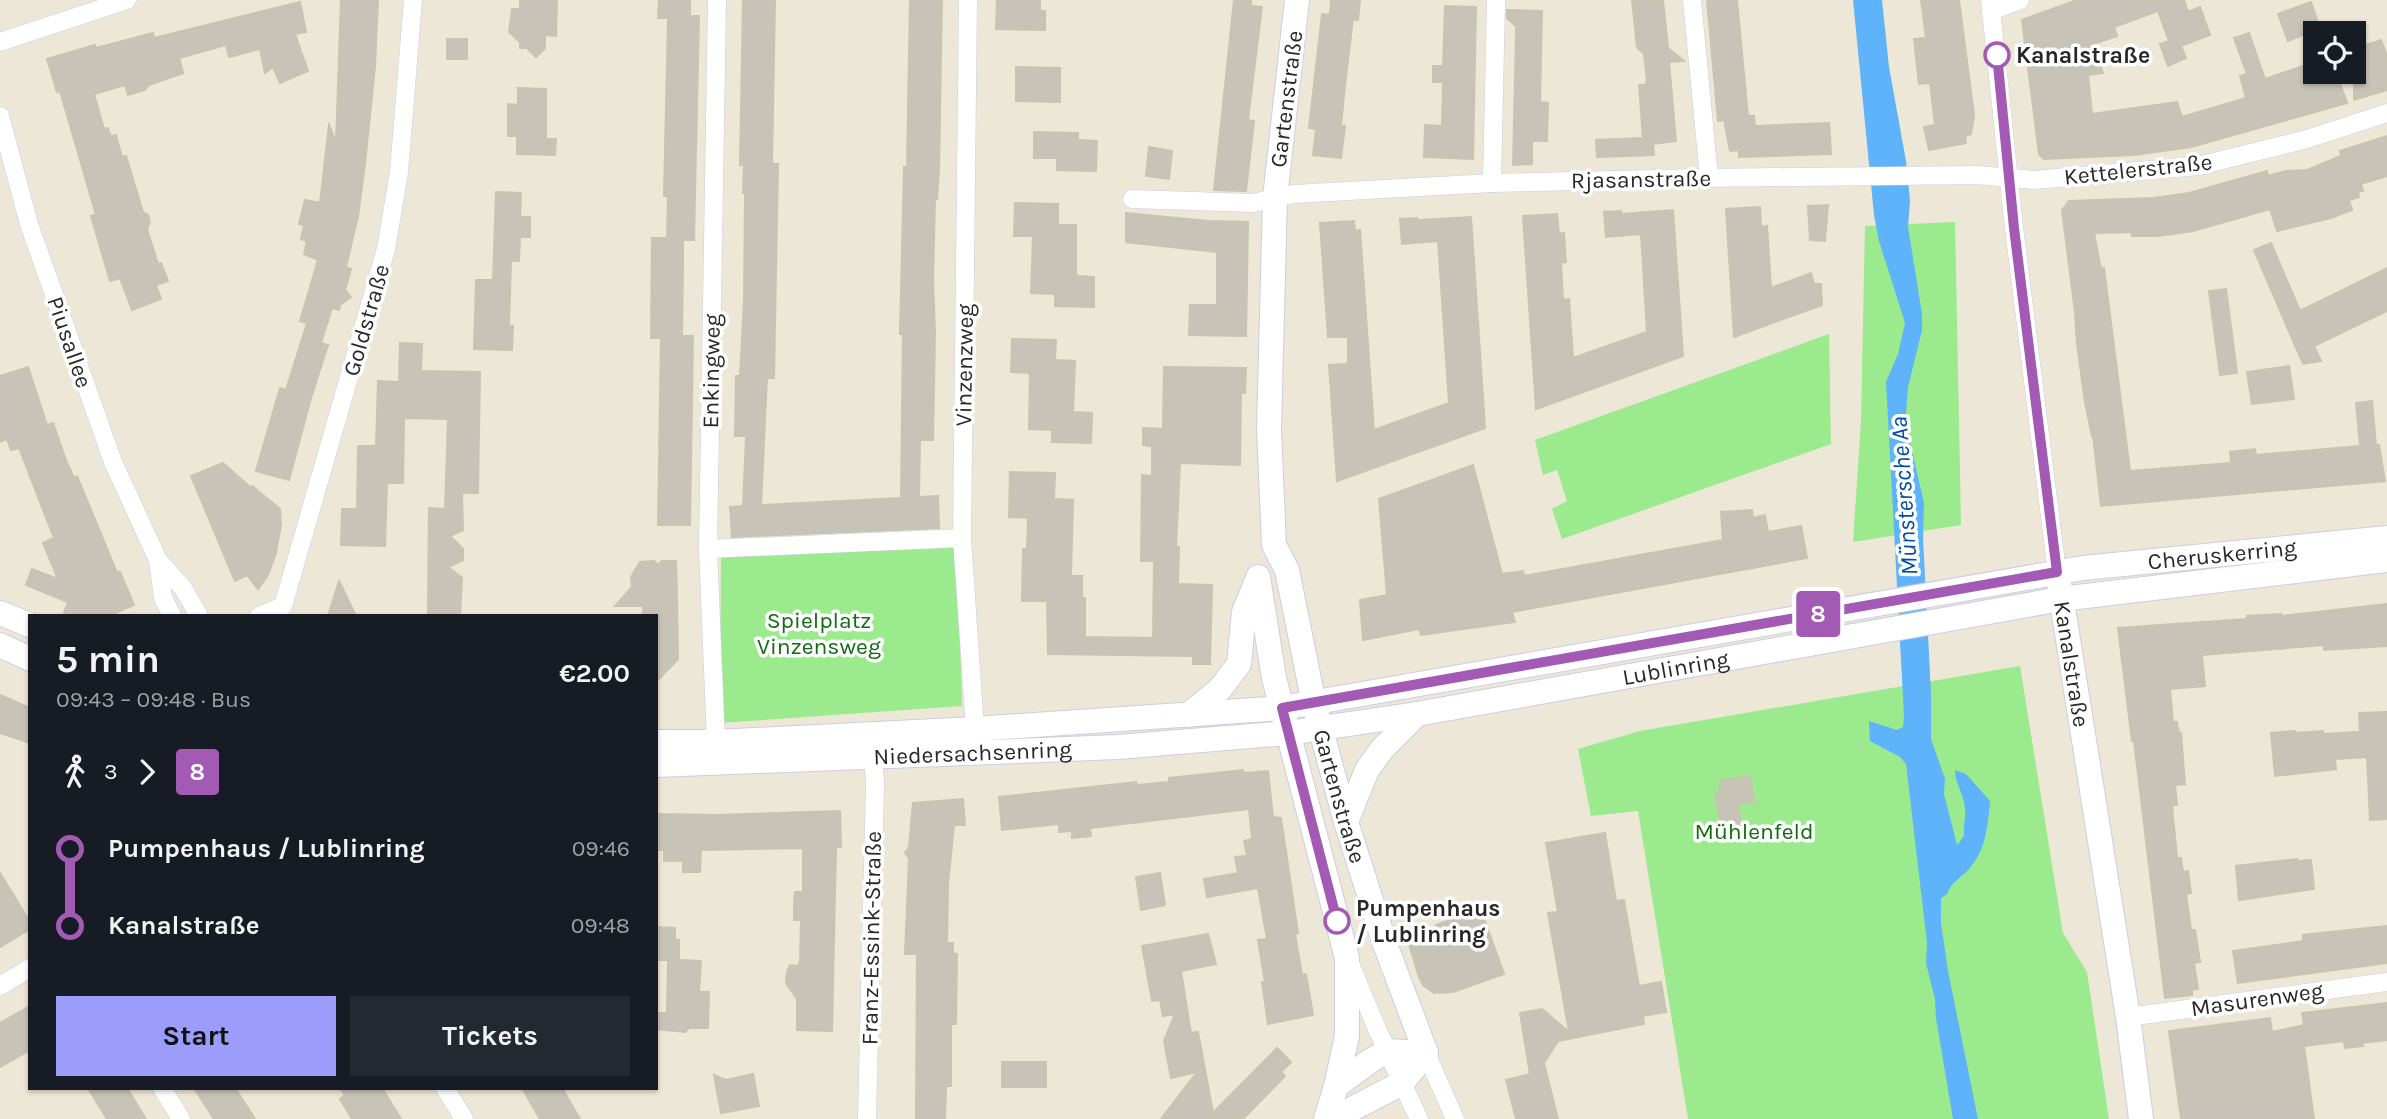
<!DOCTYPE html>
<meta charset="utf-8">
<style>
body{margin:0;font-family:Karla,sans-serif;background:#242831;color:#f1f3f6;height:100vh;display:flex;flex-direction:column;font-size:26px;white-space:nowrap}
*{box-sizing:border-box;margin:0}
p{font-size:23px;color:#9ea1a6}
.icon{flex:none;width:38px;height:38px;fill:none;stroke:currentColor;stroke-width:2;stroke-linecap:round;stroke-linejoin:round}
.map{position:relative;flex:1;overflow:hidden}
.details{position:absolute;left:28px;top:614px;width:630px;height:476px;display:flex;flex-direction:column;background:#171b24;border-radius:0px;box-shadow:0 2px 5px #0004}
.details>*{flex:none}
.badge{padding:0 14px;border-radius:5px;font-size:24px;line-height:46px}
.fabs{position:absolute;left:2303px;top:21px;display:grid;gap:14px}
.fabs a{display:grid;place-items:center;width:63px;height:63px;border-radius:0px;background:#171b24;box-shadow:0 2px 5px #0004;font-size:35px}
.map>.badge{position:absolute;translate:-50% -50%;box-shadow:0 0 0 4px #fff}
.legs{display:flex;align-items:center;gap:10px;height:77px;padding:0 28px;font-size:23px}
.legs p{margin-inline-start:auto}
.overview{display:flex;align-items:center;justify-content:space-between;height:119px;padding:0 28px}
h1{font-size:38px;font-weight:700;line-height:52px}
.cta{display:flex;gap:14px;margin-top:auto;padding:14px 28px}
.cta a{flex:1;height:80px;border-radius:0px;background:#9c9cfa;color:#111;font-size:28px;font-weight:700;line-height:80px;text-align:center}
.cta a+a{background:#242831;color:#f1f3f6}
ul{padding:0 28px;list-style:none}
li{display:flex;align-items:center;gap:24px;height:77px;font-size:26px}
li i{display:grid;place-items:center;width:10px;height:100%;margin:0 9px;background:currentColor}
li i::after{content:'';width:18px;height:18px;margin:-9px;border:5px solid;border-radius:50%;background:#171b24}
li p{margin-inline-start:auto}
li:first-child i{background:linear-gradient(#0000 50%,currentColor 0)}
li:last-child i{background:linear-gradient(currentColor 50%,#0000 0)}
.map>svg:first-child{display:block}
.green{fill:#9bea8d}
.water{fill:#5eb3fb}
.building{fill:#c7c4b7;stroke:#c7c4b1;stroke-width:2}
.lines{fill:none;stroke-linecap:round;stroke-linejoin:round}
.street-casing{stroke:#cdcde3;stroke-width:19}
.secondary-casing{stroke:#cdcde3;stroke-width:26}
.street{stroke:#fff;stroke-width:18}
.secondary{stroke:#fff;stroke-width:24}
.line-1-casing{stroke:#fff;stroke-width:16}
.line-1{stroke:#a25ab4;stroke-width:10}
.stop-1-dot{fill:#fff;stroke:#a25ab4;stroke-width:3.5}
.labels{text-anchor:middle;stroke-width:7;stroke-linejoin:round;paint-order:stroke}
.stop-label{font-size:23px;font-weight:bold;fill:#282828;stroke:#fff;text-anchor:start}
.street-label{font-size:23px;fill:#282828;stroke:#fff}
.park-label{font-size:23px;fill:#136b12;stroke:#fff}
.water-label{font-size:24px;font-style:italic;fill:#004ca4;stroke:#fff}
</style>
<div class="map">
<svg width="2387" height="1119" viewBox="0 0 2387 1119">
<rect width="100%" height="100%" fill="#ece7d7"/>
<!-- green -->
<g class="green">
<path d="M1955 222 1961 525 1853 542 1861 421 1865 226Z"/>
<path d="M1829 334 1831 444 1562 539 1552 509 1567 501 1557 470 1543 475 1535 440Z"/>
<path d="M957 545 962 706 720 723 721 554Z"/>
<path d="M2020 666 2063 933 2087 972 2109 1119H1688L1638 811 1591 816 1578 749 1640 731Z"/>
</g>
<!-- water -->
<path class="water" d="M1853 0H1882L1889 67 1906 161 1910 201 1908 227 1922 314V330L1908 387 1906 412 1909 438 1924 503 1923 538 1931 693V739L1945 779 1944 794 1957 845 1964 836C1963 826 1966 817 1965 808 1964 794 1955 784 1955 770L1966 774 1990 801C1988 825 1986 850 1969 869 1961 878 1951 882 1947 894L1941 898V923L1948 971 1978 1119H1953L1936 1018 1935 999 1926 963 1927 943 1906 764 1900 757 1870 741 1869 721 1897 730 1903 727 1904 716 1886 382 1898 354 1905 323 1879 241 1874 215Z"/>
<!-- building -->
<g class="building">
<path d="M341 0H378L375 66 365 164 358 216 346 267 351 269 345 290 351 297 340 305 339 310 332 308 321 343 328 345 311 398 289 480 256 471 280 388 286 390 307 323 300 321 318 260 304 254 307 241 301 239 304 225 299 224 305 200 320 203 329 125 336 142Z"/>
<path d="M520 0H557L556 36 545 35V48L536 57 527 48H520V42L509 32 512 9H520Z"/>
<path d="M659 0H690V16H699L694 240H683V263L682 336H693L690 525H658L661 338H651L652 238H667L668 196H664L668 18H658Z"/>
<path d="M743 0H775L772 164H778L774 378H767L761 505 901 498 903 334H900L904 167H907L910 0H942L939 170 937 199H935L933 280 935 333 933 440H920L919 497 938 496 939 528 732 537 730 507 743 506 746 436H735L736 376H740L744 300 745 193H743L744 165H740Z"/>
<path d="M997 0H1040V11H1045V30L996 29Z"/>
<path d="M1234 0H1251V6L1262 7 1248 120 1254 121 1246 191 1214 190Z"/>
<path d="M1331 0H1360L1358 20 1353 19 1345 85 1341 126H1345L1341 158 1313 155 1316 129 1309 128 1322 14 1330 15Z"/>
<path d="M1632 0H1663L1668 48 1684 61 1669 62 1676 141 1653 144 1654 155 1597 157 1596 140 1643 138 1639 85H1645L1647 81 1644 54 1637 47Z"/>
<path d="M1707 0H1737L1748 116H1754L1755 126 1829 123 1831 154 1739 157V150L1730 151 1724 120 1718 121Z"/>
<path d="M1921 0H1959L1974 115 1971 134 1965 136 1966 143 1929 150 1924 127 1935 125 1930 83 1919 84 1914 39 1926 38Z"/>
<path d="M2077 0H2184L2188 12 2200 7 2210 35 2181 46 2186 58 2168 66 2160 44 2169 41 2158 11 2114 27 2117 36 2093 44 2103 73 2088 75 2092 114 2177 102 2182 117 2246 98 2240 76 2247 74 2234 38 2249 33 2265 79 2315 62V72H2336L2347 103 2191 147 2134 155 2044 159 2039 154 2022 20Z"/>
<path d="M300 2 306 32 295 34 308 71 280 83 273 67 265 73 260 49 229 57 226 45 179 58 183 73 149 85 145 90 128 95 125 85 94 94 104 129 108 128 111 137 116 135 122 157 126 156 143 212 148 215 150 222 147 229 158 264 161 263 168 281 156 285 161 299 132 310 120 278 110 281 91 216 96 215 60 91 57 92 47 59 95 45 96 48 153 33 154 38Z"/>
<path d="M2311 2 2320 28 2288 41 2278 14Z"/>
<path d="M1445 6 1476 7 1473 159 1424 157 1425 125 1442 126 1443 82H1433V66H1443Z"/>
<path d="M1507 10 1542 11 1540 102 1548 103 1547 141H1532V164L1513 165 1516 33V26L1507 18Z"/>
<rect x="447" y="39" width="20" height="20"/>
<path d="M2381 40 2387 56V90L2354 100V72H2359L2354 49Z"/>
<path d="M1016 67 1060 68V102L1016 101Z"/>
<path d="M518 88 546 89V139H556L555 155 517 154V136H508V104L518 105Z"/>
<path d="M1034 132 1078 133V140L1097 141 1096 171 1057 170V158H1034Z"/>
<path d="M2387 136V176L2361 184 2363 191 2358 192 2359 197 2349 200 2352 210 2331 218 2277 231 2270 209 2193 231 2158 236H2132L2131 232 2094 233 2101 269 2104 268 2130 471 2231 463 2230 452 2255 449 2256 455 2360 446 2356 403 2372 401 2376 445H2379L2385 481 2101 506 2093 435 2092 436 2085 402 2077 344 2075 312 2062 210 2069 201 2154 198 2189 193 2267 171 2268 176 2286 171 2307 170 2341 156 2340 151Z"/>
<path d="M1149 147 1172 151 1169 179 1146 176Z"/>
<path d="M496 192 521 193 520 217H530V237H520L519 261H511L509 326H513L512 350 474 349 476 280H493Z"/>
<path d="M1015 203 1058 204V225H1076V276L1094 277V307L1055 306V294L1031 293 1033 236H1014Z"/>
<path d="M1828 205 1825 241 1810 240 1808 206Z"/>
<path d="M1760 207 1761 227 1767 226 1771 288 1811 273 1814 284H1821L1822 305 1734 337 1726 209Z"/>
<path d="M1673 210 1683 356 1536 409 1523 216 1557 214 1559 234 1564 233 1566 262 1561 263 1563 300 1569 299 1573 358 1647 332 1641 234 1606 237 1604 212 1621 211V214Z"/>
<path d="M1126 213 1208 221 1248 222 1246 336 1189 335 1190 305H1217V252L1126 242Z"/>
<path d="M1471 217 1485 428 1337 481 1329 365 1348 364V337H1328L1320 223 1354 221 1355 231 1360 230 1374 430 1449 403 1438 241 1402 244 1400 219 1417 218V220Z"/>
<path d="M2271 243 2300 311 2387 268V311L2314 346 2321 361 2303 364 2254 250Z"/>
<path d="M2226 289 2237 373 2220 375 2209 291Z"/>
<path d="M1012 339 1056 340 1055 360 1075 361 1073 412 1092 413 1091 443 1052 442V430L1029 429 1030 373 1011 372Z"/>
<path d="M400 343 422 344 421 371 480 372 478 493H462L463 530 450 536 463 549V560L448 567 462 578 460 616H428L429 508 445 509 448 419 404 418 403 483H387L385 546 341 545 342 509H357L358 446H376L378 381 399 382Z"/>
<path d="M2289 366 2294 399 2252 404 2247 372Z"/>
<path d="M28 367 47 425 53 423 67 463 74 478 77 476 117 573 120 572 134 605 108 616H63L68 602 26 585 32 569 58 579 43 543 54 538 19 448 11 450 7 439 0 442V376Z"/>
<path d="M1164 367 1246 368 1245 393H1241L1240 465 1180 463 1176 547H1179L1178 584 1212 585 1210 664H1193V656L1048 654 1047 601H1022L1023 549H1027L1028 518 1009 517 1010 472 1055 473 1054 499 1073 500 1071 576H1082V598H1085V637L1153 638 1154 561H1141L1142 475 1152 476V446L1143 445V428L1163 429Z"/>
<path d="M223 463 251 488 252 486 280 509 281 525 276 553 268 575 258 589 247 575 235 581 191 476Z"/>
<path d="M1473 465 1502 574 1523 571 1524 576 1723 540 1721 512 1752 510 1753 518 1765 515 1768 532 1801 526 1807 558 1512 612 1515 622 1421 635 1419 629 1363 640 1360 600 1387 595 1379 499Z"/>
<path d="M654 561 658 565 662 561H676L677 599 678 659 656 682V616H643V606H615L632 587 631 577 640 562Z"/>
<path d="M339 581 356 616H328Z"/>
<path d="M2387 604V646L2324 650V645L2202 655 2205 686 2170 689 2173 722H2177L2179 734 2181 733 2185 784 2175 785 2177 805H2172L2177 858H2181L2183 872 2188 871 2191 893 2186 894 2191 930H2195L2200 962 2194 963 2198 989 2192 990V995L2165 998 2134 741H2132L2118 628 2247 619V616L2281 614 2282 616Z"/>
<path d="M0 695 30 708V743L0 733Z"/>
<path d="M2387 712V819L2370 820 2367 757 2335 759 2336 769 2275 776 2271 733 2295 731V733L2323 731V734L2360 732 2359 713Z"/>
<path d="M1243 770 1244 773 1268 771 1273 817 1281 818 1298 933 1295 934 1302 975 1306 974 1313 1015 1268 1024 1262 982H1265L1258 940 1267 939 1258 888 1207 897 1204 879 1238 873 1235 857 1247 856 1244 841 1252 839 1249 809 1090 828 1091 836 1072 838V831L1059 832V824L1002 830 999 797 1136 782 1137 785 1169 782V778Z"/>
<path d="M1750 776 1754 802 1738 804 1742 831 1722 834 1715 793 1721 792 1719 781Z"/>
<path d="M963 799 965 825H954L948 884 947 943H953V953L957 954 956 1024H951V1086H946L945 1119H916L917 954H905L909 858 905 853 909 847 913 803Z"/>
<path d="M840 811 841 847H836L832 1031 797 1030V999L786 983 787 972 790 965 798 966 800 961 801 920H794V906L795 892H803V848L701 850 700 872H683V861H664V850H656V814L715 815Z"/>
<path d="M1605 833 1616 901 1624 900 1639 986 1661 982 1666 1012 1643 1016 1644 1024 1558 1041 1544 1063 1558 1119H1516L1506 1080 1530 1074 1520 1013 1542 1009 1569 1032 1548 913 1558 912 1546 843Z"/>
<path d="M2297 859V861L2311 860 2314 889 2239 900 2236 866Z"/>
<path d="M0 873 30 922V929L0 947Z"/>
<path d="M1160 873 1165 905 1141 910 1136 877Z"/>
<path d="M1481 910 1504 974 1453 992 1434 993 1423 985 1419 977 1408 941 1421 945 1440 938 1436 925Z"/>
<path d="M2387 926V963L2238 983 2233 951 2303 941V935Z"/>
<path d="M656 927 675 928V940H679V960L701 961 699 992H709L708 1028H689L685 1032 656 1029V1013H667L668 960H656Z"/>
<path d="M1208 934 1216 964 1181 971 1191 1033 1198 1032 1213 1113 1277 1048 1291 1062 1281 1072 1285 1076 1243 1119H1161L1197 1072 1171 1078 1164 1041 1175 1014 1163 1016 1160 1000 1152 1001 1142 946Z"/>
<path d="M2387 1003V1040L2362 1043 2363 1046 2345 1048 2344 1041 2304 1046 2314 1119H2181L2169 1031 2270 1018 2272 1032 2304 1025 2302 1013Z"/>
<path d="M30 1006V1050L0 1067V1023Z"/>
<rect x="1002" y="1062" width="44" height="25"/>
<path d="M753 1074 759 1106 721 1113 714 1075 726 1080Z"/>
<path d="M88 1088H127L146 1119H107Z"/>
<path d="M194 1088H235L255 1119H214Z"/>
<path d="M340 1088H382L401 1119H352L340 1099 345 1095Z"/>
<path d="M522 1088H562L580 1119H540Z"/>
</g>
<g class="lines">
<!-- street casing -->
<g class="street-casing">
<g id="street">
<path d="M968 0 962 538 975 729"/>
<path d="M1692 0 1709 178"/>
<path d="M1990 0 2014 228 2057 572"/>
<path d="M1991 11 2020 0"/>
<path d="M0 42 127 0"/>
<path d="M0 116 29 224 113 462 158 560 163 598 172 616"/>
<path d="M1492 183 1496 0"/>
<path d="M1132 199 1253 203 1294 194 1492 183 1697 178 1978 175 2034 180 2198 166 2307 139 2387 113"/>
<path d="M708 549 962 538"/>
<path d="M158 560 183 588 199 616"/>
<path d="M259 616 283 606 386 249 399 172 413 0"/>
<path d="M716 742 708 549 717 0"/>
<path d="M1351 966 1377 1029 1419 1119"/>
<path d="M0 986 30 968"/>
<path d="M2128 1017 2387 982"/>
<path d="M1426 1053 1455 1119"/>
<path d="M162 1088 181 1119"/>
<path d="M445 1088 464 1119"/>
<path d="M867 1119 875 783 873 756"/>
</g>
</g>
<!-- secondary casing -->
<g class="secondary-casing">
<g id="secondary">
<path id="s1" d="M1297 0 1275 198 1269 429 1274 545 1287 570 1314 704 1346 822 1385 944 1426 1053"/>
<path d="M1258 577 1274 678 1347 958V1036L1336 1086 1326 1119"/>
<path id="s2" d="M2059 583 2128 1017 2141 1119"/>
<path d="M0 613 30 625"/>
<path d="M0 645 30 659"/>
<path d="M1188 715 1220 689 1239 664 1244 612 1258 578"/>
<path id="s3" d="M656 742H716L975 729 1282 708 2083 568 2387 538"/>
<path id="s4" d="M656 765 1118 747 1288 733 1417 714 2061 599 2387 560"/>
<path d="M1346 822 1367 770 1382 749 1417 714"/>
<path d="M1336 1086 1370 1061 1387 1051 1426 1053"/>
<path d="M1333 1119 1402 1083 1426 1053"/>
</g>
</g>
<!-- street -->
<use href="#street" class="street"/>
<!-- secondary -->
<use href="#secondary" class="secondary"/>
</g>
<g class="lines">
<!-- line-1 casing -->
<g class="line-1-casing">
<path id="line-1" d="M1337 921 1282 708 2057 572 2014 228 1997 55"/>
</g>
<!-- line-1 -->
<use href="#line-1" class="line-1"/>
</g>
<!-- markers -->
<g class="stop-1-dot">
<circle cx="1997" cy="55" r="12"/>
<circle cx="1337" cy="921" r="12"/>
</g>
<g class="labels">
<!-- stop labels -->
<g class="stop-label">
<text x="2016" y="63">Kanalstraße</text>
<text x="1356" y="916">Pumpenhaus<tspan x="1356" dy="26">/ Lublinring</tspan></text>
</g>
<!-- street labels -->
<g class="street-label">
<text transform="translate(1286 99) rotate(-83)" y="8">Gartenstraße</text>
<text transform="translate(2138 169) rotate(-6)" y="8">Kettelerstraße</text>
<text transform="translate(1641 179) rotate(-1)" y="8">Rjasanstraße</text>
<text transform="translate(366 320) rotate(-74)" y="8">Goldstraße</text>
<text transform="translate(70 342) rotate(71)" y="8">Piusallee</text>
<text transform="translate(964 365) rotate(-89)" y="8">Vinzenzweg</text>
<text transform="translate(711 371) rotate(-89)" y="8">Enkingweg</text>
<text dy="8" stroke="none"><textPath href="#s3" startOffset="1580">Cheruskerring</textPath></text>
<text dy="8" stroke="none"><textPath href="#s2" startOffset="82">Kanalstraße</textPath></text>
<text dy="8" stroke="none"><textPath href="#s4" startOffset="1026">Lublinring</textPath></text>
<text dy="8" stroke="none"><textPath href="#s4" startOffset="317">Niedersachsenring</textPath></text>
<text dy="8" stroke="none"><textPath href="#s1" startOffset="807">Gartenstraße</textPath></text>
<text transform="translate(871 938) rotate(-89)" y="8">Franz-Essink-Straße</text>
<text transform="translate(2257 999) rotate(-8)" y="8">Masurenweg</text>
</g>
<!-- park labels -->
<g class="park-label">
<text x="819" y="628">Spielplatz<tspan x="819" dy="26">Vinzensweg</tspan></text>
<text x="1754" y="839">Mühlenfeld</text>
</g>
<!-- water labels -->
<g class="water-label">
<text transform="translate(1904 496) rotate(-94)" y="8">Münstersche Aa</text>
</g>
</g>
</svg>
<div class="fabs">
<a><svg class="icon" aria-label="locate" viewBox="0 0 24 24"><circle cx="12" cy="12" r="6"/><path d="M12 2v4M12 18v4M2 12h4M18 12h4"/></svg></a>
</div>
<b class="badge" style="left:1818px;top:614px;background:#a25ab4;color:#fff">8</b>
<section class="details">
<div class="overview"><div><h1>5 min</h1><p>09:43 – 09:48 · Bus</p></div><b>€2.00</b></div>
<div class="legs"><svg class="icon" aria-label="walk" viewBox="0 0 24 24"><circle cx="13" cy="4" r="2"/><path d="M13 8l-2 6 4 7M11 14l-3 7M7 12l3-4h3l4 4"/></svg>3<svg class="icon" aria-label="forward" viewBox="0 0 24 24"><path d="M9 5l7 7-7 7"/></svg><b class="badge" style="background:#a25ab4;color:#fff">8</b></div>
<ul>
<li><i style="color:#a25ab4"></i><b>Pumpenhaus / Lublinring</b><p>09:46</p></li>
<li><i style="color:#a25ab4"></i><b>Kanalstraße</b><p>09:48</p></li>
</ul>
<div class="cta"><a>Start</a><a>Tickets</a></div>
</section>
</div>
